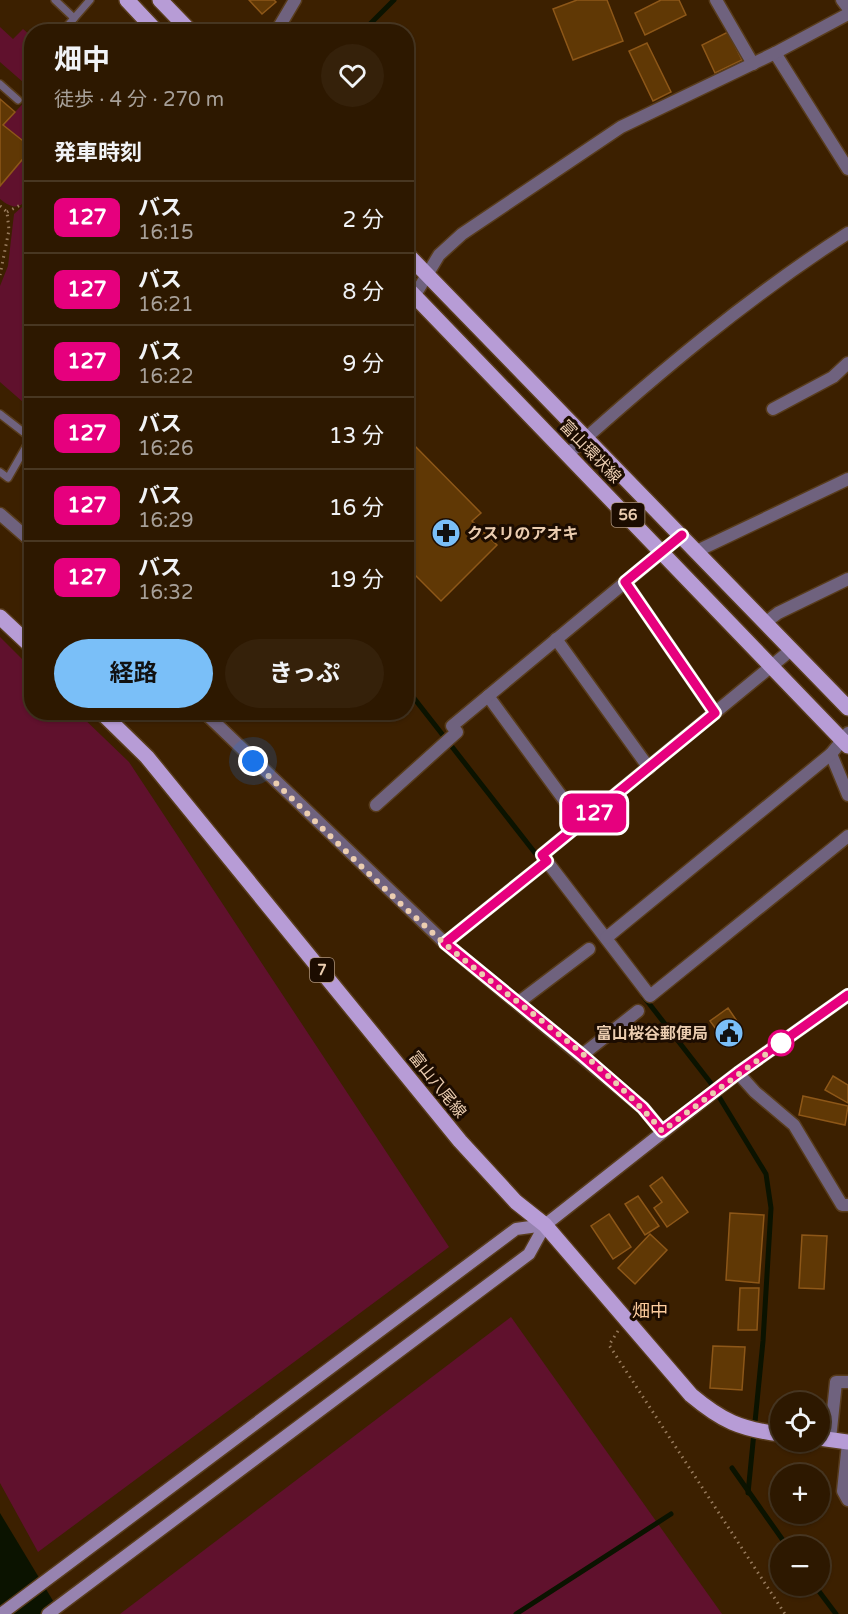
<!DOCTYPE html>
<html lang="ja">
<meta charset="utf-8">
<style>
body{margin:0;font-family:"Varela Round","Noto Sans JP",sans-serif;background:#35210a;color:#f1f3f6;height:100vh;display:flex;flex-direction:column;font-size:22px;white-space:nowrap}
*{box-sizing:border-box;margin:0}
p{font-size:20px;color:#a7a099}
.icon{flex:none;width:33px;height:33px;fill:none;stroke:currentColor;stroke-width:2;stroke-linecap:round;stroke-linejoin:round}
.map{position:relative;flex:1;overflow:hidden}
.details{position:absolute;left:24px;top:24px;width:390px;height:696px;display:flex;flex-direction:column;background:#2d1800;border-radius:24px;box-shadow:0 2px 4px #0004,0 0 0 2px #483722}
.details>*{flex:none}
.badge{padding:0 12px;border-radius:9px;font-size:21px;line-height:39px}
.fabs{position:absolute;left:770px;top:1392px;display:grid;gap:12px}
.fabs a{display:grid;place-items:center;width:60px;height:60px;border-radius:50%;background:#2d1800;box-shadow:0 2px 4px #0004,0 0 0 2px #483722;font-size:30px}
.you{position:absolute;width:30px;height:30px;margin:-15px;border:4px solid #fff;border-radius:50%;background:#1a73e8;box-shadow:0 0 0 9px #1a73e833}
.map>.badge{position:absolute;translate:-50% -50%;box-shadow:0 0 0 3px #fff}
h2{padding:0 30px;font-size:22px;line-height:54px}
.round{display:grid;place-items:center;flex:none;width:63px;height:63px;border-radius:32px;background:#35210a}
.head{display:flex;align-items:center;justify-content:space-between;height:102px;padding:0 30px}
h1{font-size:28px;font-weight:700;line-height:45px}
.cta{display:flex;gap:12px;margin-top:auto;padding:12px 30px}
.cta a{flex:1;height:69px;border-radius:36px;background:#7abff8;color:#111;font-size:24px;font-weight:700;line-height:69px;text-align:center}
.cta a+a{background:#35210a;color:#f1f3f6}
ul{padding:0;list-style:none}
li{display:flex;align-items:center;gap:18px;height:72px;padding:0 30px;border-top:2px solid #483722}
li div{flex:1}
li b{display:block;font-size:22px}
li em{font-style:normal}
li .badge{min-width:66px;font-weight:700;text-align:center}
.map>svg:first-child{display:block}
.green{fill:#60112d}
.water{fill:#0b1300}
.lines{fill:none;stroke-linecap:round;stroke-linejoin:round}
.stream{stroke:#0b1300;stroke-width:5}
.building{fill:#603805;stroke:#8d5718;stroke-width:1.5}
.lane-casing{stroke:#583c1c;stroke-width:10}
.street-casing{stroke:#583c1c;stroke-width:15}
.secondary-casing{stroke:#583c1c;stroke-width:15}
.primary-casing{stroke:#583c1c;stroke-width:18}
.path{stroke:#987b5c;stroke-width:3;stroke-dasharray:1.5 4.5;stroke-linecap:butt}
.lane{stroke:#6f627e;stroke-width:7}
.street{stroke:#6f627e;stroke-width:12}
.secondary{stroke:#9783b0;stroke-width:12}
.primary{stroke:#b79cd6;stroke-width:15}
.line-casing{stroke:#fff;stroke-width:14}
.line{stroke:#e6007e;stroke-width:9}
.walk{stroke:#ebcdb0;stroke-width:6;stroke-dasharray:0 10.8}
.stop-dot{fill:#fff;stroke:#e6007e;stroke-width:3}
.labels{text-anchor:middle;stroke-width:6;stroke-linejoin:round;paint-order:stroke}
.shield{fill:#1c0c00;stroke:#ad937b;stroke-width:1.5}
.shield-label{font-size:15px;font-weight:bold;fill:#ebcdb0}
.street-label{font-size:16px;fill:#ebcdb0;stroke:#1c0c00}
.poi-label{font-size:16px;font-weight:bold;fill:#ebcdb0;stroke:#1c0c00;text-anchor:start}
.neighbourhood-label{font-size:18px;fill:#fdcc9e;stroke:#1c0c00}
</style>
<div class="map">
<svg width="848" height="1614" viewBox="0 0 848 1614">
<rect width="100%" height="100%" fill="#3c2000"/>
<!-- green -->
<g class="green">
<path d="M0 27 13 39 23 29 31 36V89L0 62Z"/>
<path d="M31 95V148L3 125Z"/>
<path d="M31 150C31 169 34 227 0 199V186Z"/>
<path d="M31 195V409L0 382V286L8 266 14 214 29 201Z"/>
<path d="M0 637 31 668 32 712 78 713 129 762 449 1247 38 1552 0 1483Z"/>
<path d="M511 1317 722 1614H120Z"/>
</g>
<!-- water -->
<path class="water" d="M0 1513 61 1614H0Z"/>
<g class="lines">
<!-- stream -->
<g class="stream">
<path d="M362 32 394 0"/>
<path d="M406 688 539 858"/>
<path d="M644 997 710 1082 766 1174 771 1208 763 1341 748 1493"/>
<path d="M732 1468 787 1546"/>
<path d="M815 1586 836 1614"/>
<path d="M516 1614 671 1514"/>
</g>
</g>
<!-- building -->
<g class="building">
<path d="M249 0H274L276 2 262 14Z"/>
<path d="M577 0H607L623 41 573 60 553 9Z"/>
<path d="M661 0H679L686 15 645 35 635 13Z"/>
<path d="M728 32 742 60 715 73 702 45Z"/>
<path d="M647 43 671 92 653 101 629 51Z"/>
<path d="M0 99 15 112 3 125 32 148 0 186Z"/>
<path d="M410 441 481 513 472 521 497 545 441 601 406 566V444Z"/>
<path d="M728 1008 741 1027 733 1033 736 1037 727 1044 710 1021Z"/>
<path d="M833 1076 848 1085V1103L825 1090Z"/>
<path d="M803 1096 848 1106 845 1125 799 1115Z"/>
<path d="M662 1177 688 1212 667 1227 654 1208 662 1202 650 1186Z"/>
<path d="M638 1196 659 1226 645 1235 625 1204Z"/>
<path d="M730 1213 764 1215 759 1283 726 1280Z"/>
<path d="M609 1214 631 1247 613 1259 591 1226Z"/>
<path d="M650 1234 667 1250 635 1284 618 1268Z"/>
<path d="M802 1235 827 1236 824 1289 799 1288Z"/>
<path d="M740 1288H759L757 1330H738Z"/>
<path d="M713 1346 745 1347 742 1390 710 1388Z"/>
</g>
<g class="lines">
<!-- lane casing -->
<g class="lane-casing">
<g id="lane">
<path d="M55 0 74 18"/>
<path d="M62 32 90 0"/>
<path d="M0 84 18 100"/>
<path d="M0 414 31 438 8 478 0 472"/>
</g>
</g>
<!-- street casing -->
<g class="street-casing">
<g id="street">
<path d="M716 0 753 64"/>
<path d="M842 0 848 8"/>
<path d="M276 32 295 0"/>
<path d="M775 53 848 169"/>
<path d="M406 310 439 255 462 234 621 127 775 53 848 14"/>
<path d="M773 409 833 377 848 363"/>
<path d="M568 454C657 374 747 298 848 233"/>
<path d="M0 514 32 542"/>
<path d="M697 551 848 479"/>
<path d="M625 582 715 713"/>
<path d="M765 623 778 613 848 579"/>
<path d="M556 639 649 768"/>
<path d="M791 650 542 855 650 996 848 836"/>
<path d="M488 696 581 823"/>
<path d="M204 712 445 943 643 1108 662 1131"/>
<path d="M831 754 848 795"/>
<path d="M376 805 457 732 452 726 682 535"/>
<path d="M606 938 831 754 848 733"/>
<path d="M445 943 547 861"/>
<path d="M519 1002 589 949"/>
<path d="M582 1055 638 1011"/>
<path d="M738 1073 755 1092 794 1125 842 1205H848"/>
<path d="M830 1439 836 1382H848"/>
<path d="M848 1443 843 1491 848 1500"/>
</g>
</g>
<!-- secondary casing -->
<g class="secondary-casing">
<g id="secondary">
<path d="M1 1614 516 1229 545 1225"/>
<path d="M48 1614 529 1254 545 1225 738 1073 848 995"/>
</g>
</g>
<!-- primary casing -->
<g class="primary-casing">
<g id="primary">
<path d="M127 0 157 32"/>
<path d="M160 0 191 32"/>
<path d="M406 253 848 708"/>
<path d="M406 287 848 746"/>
<path d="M0 617 32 647"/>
<path d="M101 712 147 757 460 1141 516 1202 545 1225 691 1395C722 1421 740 1429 780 1434"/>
<path d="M819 1438 848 1442"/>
</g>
</g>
<!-- path -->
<g class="path">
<path d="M110 32 115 26 120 32"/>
<path d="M26 202 32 209"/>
<path d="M0 206 7 212 9 230 0 275"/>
<path d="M7 212 26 202 32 189"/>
<path d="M618 1331 609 1345 785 1614"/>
</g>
<!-- lane -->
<use href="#lane" class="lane"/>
<!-- street -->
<use href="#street" class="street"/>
<!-- secondary -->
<use href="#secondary" class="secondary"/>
<!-- primary -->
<use href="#primary" class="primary"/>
</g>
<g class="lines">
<!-- line casing -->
<g class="line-casing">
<path id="line" d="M682 535 625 582 715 713 542 855 547 861 445 943 582 1055 643 1108 662 1131 738 1073 848 995"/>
</g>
<!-- line -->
<use href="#line" class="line"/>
<!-- walk -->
<path class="walk" d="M253 761C317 822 379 886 445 944 517 1005 601 1059 662 1131L781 1043"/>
</g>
<!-- icons -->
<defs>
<g id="pharmacy-disc" transform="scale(1.5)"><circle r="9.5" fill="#7abff8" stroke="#1c0c00"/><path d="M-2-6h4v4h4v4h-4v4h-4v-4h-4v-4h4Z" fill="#111"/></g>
<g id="civic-disc" transform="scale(1.5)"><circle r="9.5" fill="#7abff8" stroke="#1c0c00"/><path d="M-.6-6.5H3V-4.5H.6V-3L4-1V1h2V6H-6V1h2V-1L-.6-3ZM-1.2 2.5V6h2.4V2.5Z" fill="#111"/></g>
</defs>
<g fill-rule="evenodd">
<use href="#pharmacy-disc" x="446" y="533"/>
<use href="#civic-disc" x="729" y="1033"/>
</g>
<!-- markers -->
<circle class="stop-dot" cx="781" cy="1043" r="12"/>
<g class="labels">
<!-- shield labels -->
<g class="shield">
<rect x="611.5" y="503" width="33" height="24" rx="4.5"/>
<rect x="310" y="958" width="24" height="24" rx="4.5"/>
</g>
<g class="shield-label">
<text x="628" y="520">56</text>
<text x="322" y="975">7</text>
</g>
<!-- street labels -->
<g class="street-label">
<text transform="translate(591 451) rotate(46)" y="6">富山環状線</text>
<text transform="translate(438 1084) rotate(51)" y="6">富山八尾線</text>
</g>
<!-- poi labels -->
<g class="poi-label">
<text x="467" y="539">クスリのアオキ</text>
<text x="708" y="1039" text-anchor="end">富山桜谷郵便局</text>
</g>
<!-- neighbourhood labels -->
<g class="neighbourhood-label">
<text x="650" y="1317">畑中</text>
</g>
</g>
</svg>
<div class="fabs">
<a><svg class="icon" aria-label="locate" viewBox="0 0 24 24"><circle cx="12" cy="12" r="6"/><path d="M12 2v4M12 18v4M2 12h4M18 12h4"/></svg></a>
<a>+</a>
<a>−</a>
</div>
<div class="you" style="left:253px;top:761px"></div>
<b class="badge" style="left:594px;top:813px;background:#e6007e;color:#fff">127</b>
<section class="details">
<div class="head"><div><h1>畑中</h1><p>徒歩 · 4 分 · 270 m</p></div><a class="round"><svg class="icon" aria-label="heart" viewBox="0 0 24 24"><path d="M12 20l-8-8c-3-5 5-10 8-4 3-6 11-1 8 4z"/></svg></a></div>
<h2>発車時刻</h2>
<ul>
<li><span class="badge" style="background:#e6007e;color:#fff">127</span><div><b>バス</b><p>16:15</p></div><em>2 分</em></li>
<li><span class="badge" style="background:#e6007e;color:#fff">127</span><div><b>バス</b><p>16:21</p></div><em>8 分</em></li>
<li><span class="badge" style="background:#e6007e;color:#fff">127</span><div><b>バス</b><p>16:22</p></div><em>9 分</em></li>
<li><span class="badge" style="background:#e6007e;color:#fff">127</span><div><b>バス</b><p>16:26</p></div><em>13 分</em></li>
<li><span class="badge" style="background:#e6007e;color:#fff">127</span><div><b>バス</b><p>16:29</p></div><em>16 分</em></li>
<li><span class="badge" style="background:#e6007e;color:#fff">127</span><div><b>バス</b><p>16:32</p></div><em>19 分</em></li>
</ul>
<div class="cta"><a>経路</a><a>きっぷ</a></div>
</section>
</div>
